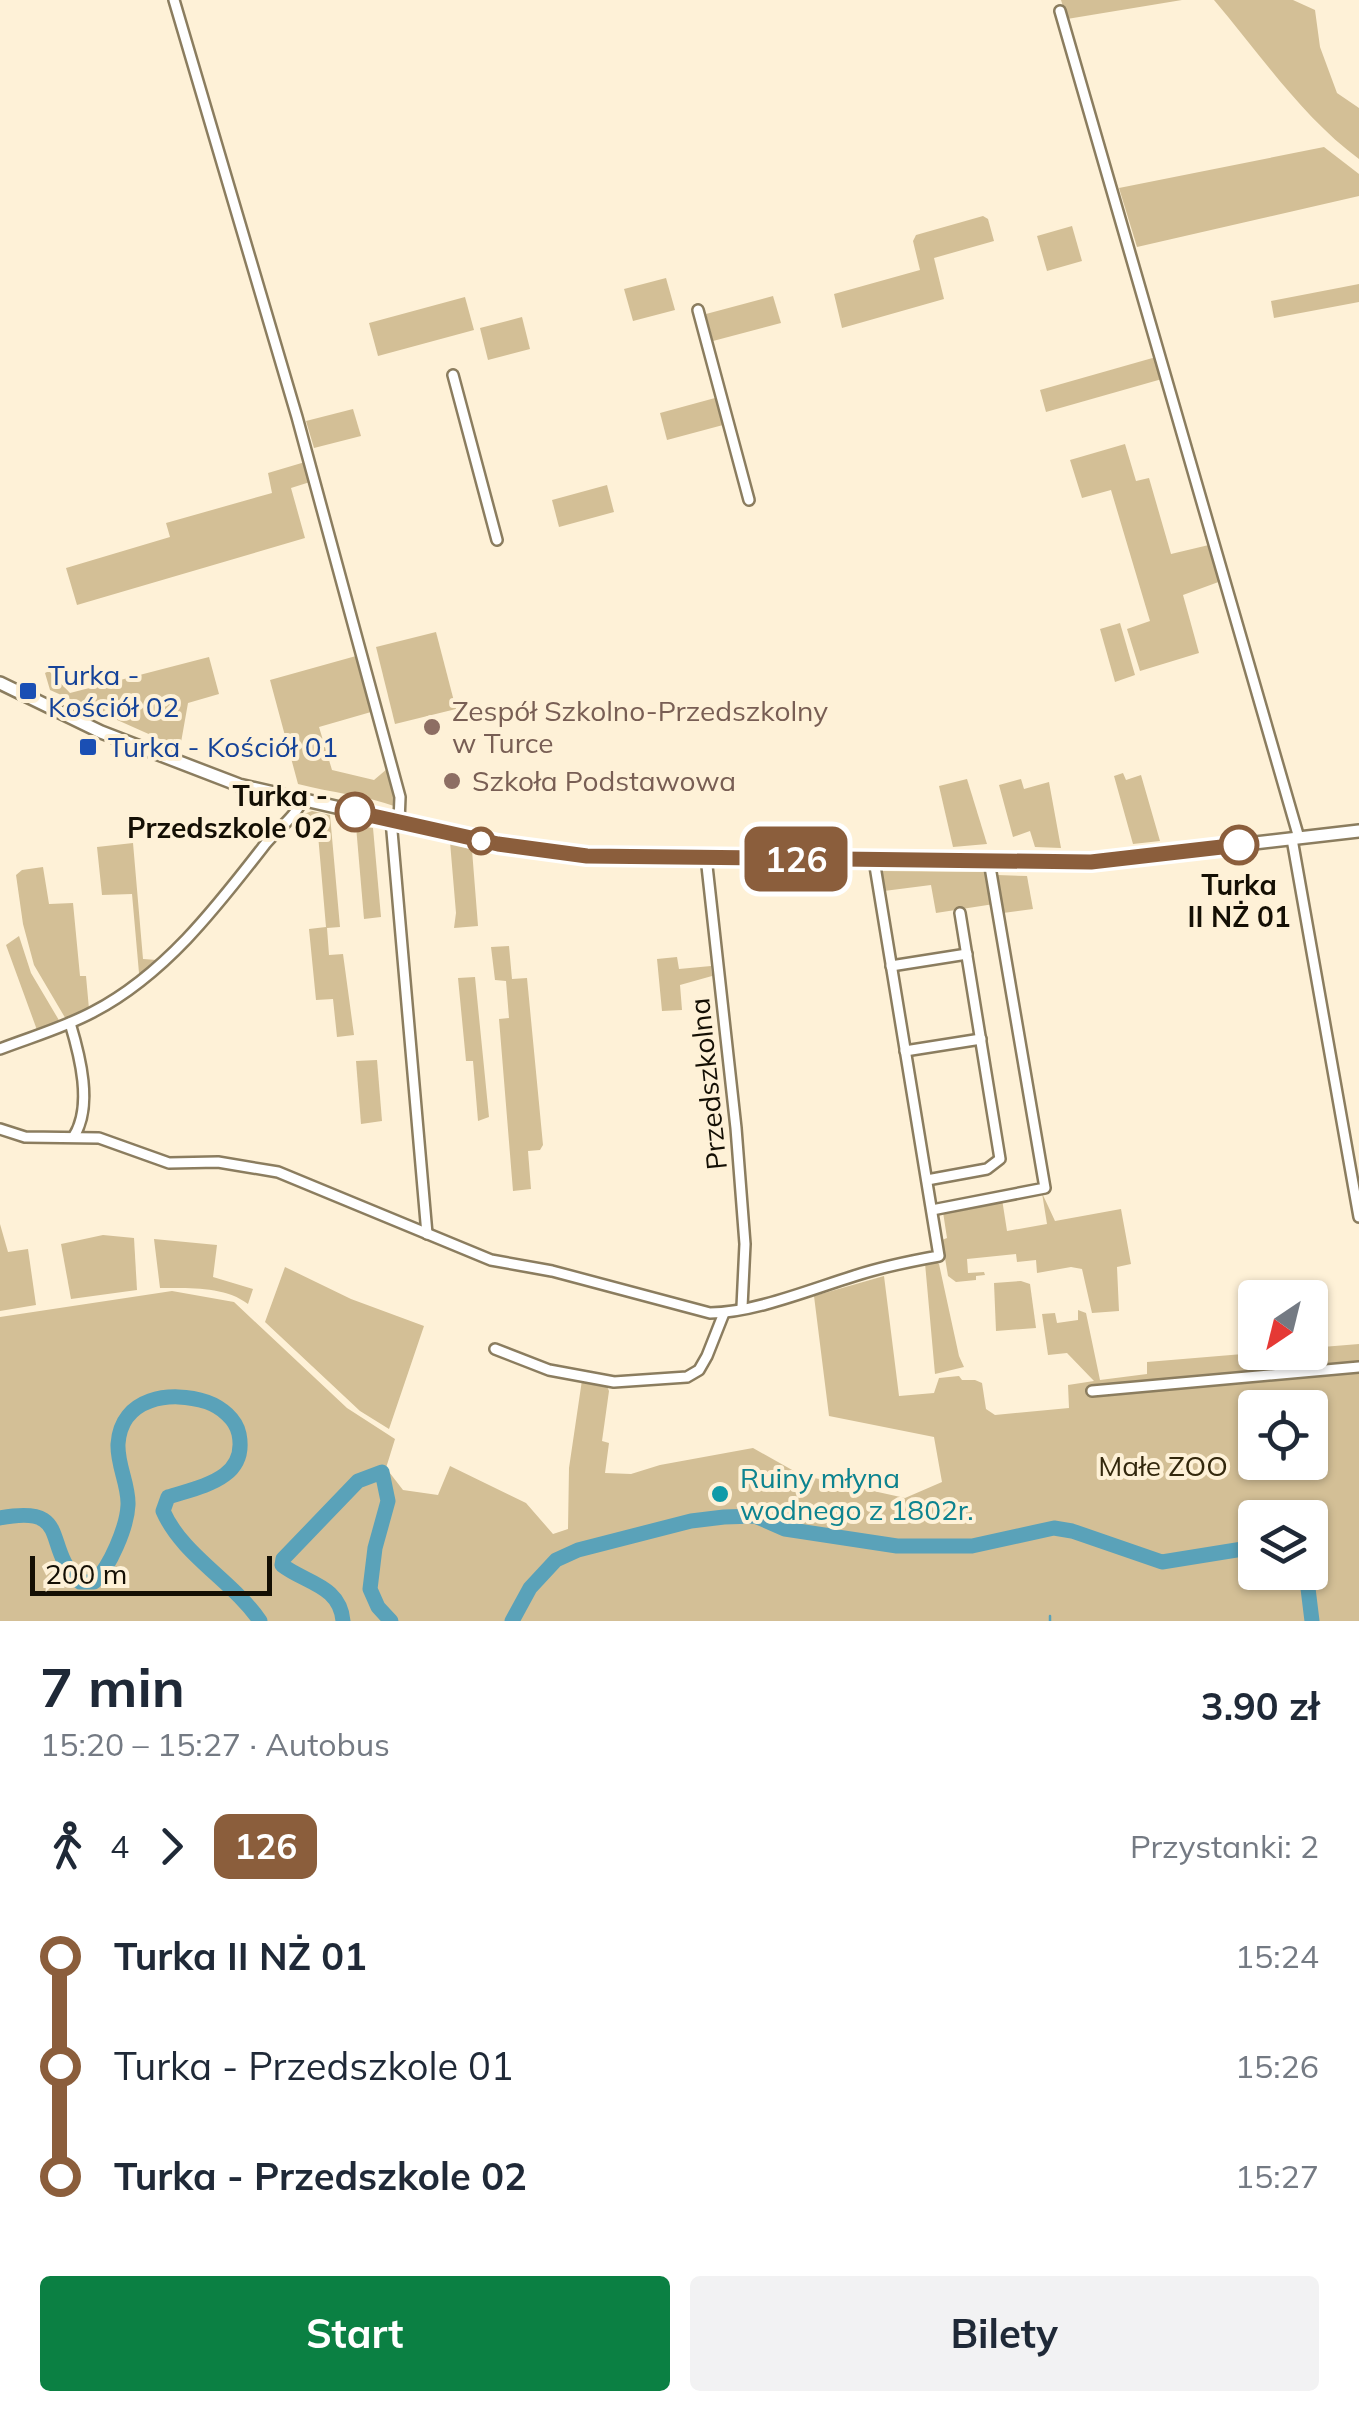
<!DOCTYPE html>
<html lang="pl">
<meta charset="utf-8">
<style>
body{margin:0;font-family:Mulish,sans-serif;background:#f2f2f3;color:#1f2937;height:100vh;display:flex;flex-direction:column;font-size:38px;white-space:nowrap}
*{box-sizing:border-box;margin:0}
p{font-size:32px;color:#747a83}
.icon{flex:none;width:55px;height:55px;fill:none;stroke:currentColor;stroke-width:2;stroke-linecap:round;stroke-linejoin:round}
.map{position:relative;height:1621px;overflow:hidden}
.sheet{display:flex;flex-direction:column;background:#fff;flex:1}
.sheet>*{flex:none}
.badge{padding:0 20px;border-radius:15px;font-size:35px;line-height:65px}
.needle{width:65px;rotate:215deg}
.tools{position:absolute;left:1238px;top:1280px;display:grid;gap:20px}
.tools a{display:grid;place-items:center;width:90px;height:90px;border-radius:10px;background:#fff;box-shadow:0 2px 8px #0004;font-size:50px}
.scale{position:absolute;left:30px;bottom:25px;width:242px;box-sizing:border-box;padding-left:10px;border:5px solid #140f04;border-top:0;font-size:28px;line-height:35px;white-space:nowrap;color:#140f04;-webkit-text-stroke:8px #fef1d7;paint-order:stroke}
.map>.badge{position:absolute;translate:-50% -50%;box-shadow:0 0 0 5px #fff}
.legs{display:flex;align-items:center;gap:15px;height:110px;padding:0 40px;font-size:32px}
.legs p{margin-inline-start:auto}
.headline{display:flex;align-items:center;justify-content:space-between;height:170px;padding:0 40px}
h1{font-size:55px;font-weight:700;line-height:75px}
.primary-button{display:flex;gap:20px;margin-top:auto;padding:20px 40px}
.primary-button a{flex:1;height:115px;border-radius:10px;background:#0b8043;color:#fff;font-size:40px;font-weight:700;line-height:115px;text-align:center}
.primary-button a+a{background:#f2f2f3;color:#1f2937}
ul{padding:0 40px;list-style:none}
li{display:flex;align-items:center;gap:35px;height:110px;font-size:38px}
li i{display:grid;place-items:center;width:15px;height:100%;margin:0 12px;background:currentColor}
li i::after{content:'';width:25px;height:25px;margin:-12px;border:8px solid;border-radius:50%;background:#fff}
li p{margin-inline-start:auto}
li:first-child i{background:linear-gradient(#0000 50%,currentColor 0)}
li:last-child i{background:linear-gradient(currentColor 50%,#0000 0)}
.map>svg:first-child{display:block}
.green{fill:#d3bf96;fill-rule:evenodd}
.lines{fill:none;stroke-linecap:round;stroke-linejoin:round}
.stream{stroke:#5aa2b9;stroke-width:2.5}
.river{stroke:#5aa2b9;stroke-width:15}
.minor-casing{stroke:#8b7d5f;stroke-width:14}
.major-casing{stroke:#8b7d5f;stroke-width:16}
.minor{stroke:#fff;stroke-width:9}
.major{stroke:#fff;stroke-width:11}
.line-1-casing{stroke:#fff;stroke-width:22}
.line-1{stroke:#8b5e3c;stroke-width:15}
.transit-dot{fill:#1a4fb4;stroke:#fef1d7;stroke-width:4}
.education-dot{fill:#8d6e63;stroke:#fef1d7;stroke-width:4}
.stop-1-dot{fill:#fff;stroke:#8b5e3c;stroke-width:5}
.culture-dot{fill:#0f9aa8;stroke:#fef1d7;stroke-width:4}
.labels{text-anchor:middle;stroke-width:8;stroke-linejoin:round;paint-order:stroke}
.transit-label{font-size:28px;fill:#164399;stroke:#fef1d7;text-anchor:start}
.education-label{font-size:28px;fill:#785e54;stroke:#fef1d7;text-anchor:start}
.stop-label{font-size:28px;font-weight:bold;fill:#140f04;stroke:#fef1d7;text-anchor:end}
.street-label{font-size:28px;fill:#140f04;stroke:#fef1d7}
.park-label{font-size:28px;fill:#33280d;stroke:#fef1d7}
.culture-label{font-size:28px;fill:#0d838f;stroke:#fef1d7;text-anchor:start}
</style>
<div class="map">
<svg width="1359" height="1621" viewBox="0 0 1359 1621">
<rect width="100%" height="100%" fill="#fef1d7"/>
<!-- green -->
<g class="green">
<path d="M1061 0H1182L1067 19Z"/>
<path d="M1214 0H1293L1315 10 1320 47 1337 93 1359 108V159C1302 117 1260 54 1214 0Z"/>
<path d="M1324 147 1359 174V196L1137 247 1119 188Z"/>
<path d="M983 216 988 219 994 241 934 258 944 299 842 328 834 294 920 270 913 241 916 235Z"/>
<path d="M1072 226 1082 261 1047 271 1037 236Z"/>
<path d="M666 278 675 310 633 321 624 289Z"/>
<path d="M1359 284V302L1274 318 1271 301Z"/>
<path d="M773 296 781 323 713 341 706 314Z"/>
<path d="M465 297 474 330 378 356 369 323Z"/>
<path d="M522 317 530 349 488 360 480 328Z"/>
<path d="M1156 357 1162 379 1046 412 1040 390Z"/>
<path d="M715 398 723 425 667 440 660 413Z"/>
<path d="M353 409 361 436 314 448 306 421Z"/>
<path d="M1125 444 1136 481 1149 478 1171 554 1213 544 1224 580 1183 595 1199 653 1140 671 1127 629 1150 621 1111 490 1082 498 1070 460Z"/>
<path d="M305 462 310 482 291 488 305 538 77 605 66 568 170 537 166 523 272 493 268 473Z"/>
<path d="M607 485 614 512 559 527 552 500Z"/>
<path d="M1120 623 1135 675 1115 682 1100 629Z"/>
<path d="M436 632 456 709 395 724 376 647Z"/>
<path d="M356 656 371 712 319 727 332 770 374 780 387 769 397 807C364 795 332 793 298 784L270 680Z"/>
<path d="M209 657 219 694 188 703 180 748 50 690 45 673 49 671 70 693Z"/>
<path d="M1123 773 1126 780 1141 775 1160 841 1133 844 1114 776Z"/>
<path d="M967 779 987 844 953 847 939 786Z"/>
<path d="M1021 779 1024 789 1049 782 1061 848 1035 847 1030 831 1013 837 999 785Z"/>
<path d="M312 811 330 815 340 927 327 928 329 955 343 954 354 1035 337 1037 333 999 316 1000 309 929 326 927 317 823 304 814Z"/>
<path d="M356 826 373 828 381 917 364 919Z"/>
<path d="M450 842 472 850 478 926 454 928 456 913Z"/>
<path d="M133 843 143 959 157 960 142 975 139 973 132 894 102 895 97 847Z"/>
<path d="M43 867 49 904 73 903 80 976H86L89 1009 67 1021 34 965 23 924 16 875 22 870Z"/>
<path d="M882 871 989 872 994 904 936 913 931 885 884 891Z"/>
<path d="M997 875 1027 876 1033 909 1003 913Z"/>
<path d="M19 936 31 973 60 1022 37 1030 6 945Z"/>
<path d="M509 946 512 979 527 978 543 1145 540 1150 528 1151 531 1189 513 1191 499 1019 509 1018 506 981 495 980 491 947Z"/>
<path d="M677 957 679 969 711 966 712 976 680 985 682 1010 662 1011 657 959Z"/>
<path d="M475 977 489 1117 478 1121 473 1061H466L458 978Z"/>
<path d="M377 1060 382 1121 361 1124 356 1061Z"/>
<path d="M1042 1193 1055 1221 1121 1209 1131 1264 1117 1267 1119 1311 1092 1313 1082 1269 1071 1267 1037 1273 1036 1260 1017 1262 1016 1254 967 1259 968 1273 984 1272 985 1275 976 1276V1280L956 1282 948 1276 942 1240 947 1238 943 1212 1002 1199 1007 1231 1047 1224Z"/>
<path d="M0 1224 8 1252 28 1249 36 1305 0 1311Z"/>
<path d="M103 1235 134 1238 137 1290 71 1299 61 1244Z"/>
<path d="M154 1239 217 1245 213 1277 253 1289 248 1304C225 1286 188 1288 160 1288Z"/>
<path d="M936 1262 939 1264 959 1356 964 1367 935 1374 925 1263Z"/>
<path d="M285 1267 351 1299 424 1326 389 1429 360 1411 265 1322Z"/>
<path d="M884 1276 899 1396 934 1393 939 1378 959 1376 962 1380H975L982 1383 986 1409 995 1415 1069 1408 1068 1385 1094 1381 1067 1353 1048 1355 1042 1314 1055 1313 1057 1323 1078 1320V1310L1086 1313 1100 1380 1147 1374V1362L1255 1353 1310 1352V1348L1359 1344V1621H0V1317L172 1291 234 1302 347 1408 395 1439 386 1468 403 1490 438 1495 450 1466 526 1503 553 1534 568 1529 569 1468 582 1380 606 1384 609 1391 602 1441 609 1443 605 1473 631 1474 660 1465 753 1448 801 1475 905 1498 942 1482 934 1437 829 1416 814 1296ZM1255 1408H1310V1462H1255ZM1255 1518H1310V1572H1255Z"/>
<path d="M1021 1281 1030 1284 1036 1328 996 1331 994 1283Z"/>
</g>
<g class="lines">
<!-- stream -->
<path class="stream" d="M1050 1616V1621"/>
<!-- river -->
<g class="river">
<path d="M0 1518C74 1504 41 1548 80 1582H94C110 1567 127 1527 128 1505 129 1485 117 1465 118 1444 121 1397 171 1390 207 1402 221 1407 236 1419 239 1434 248 1479 202 1486 168 1497L163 1511C182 1555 233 1581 260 1621"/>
<path d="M1306 1572 1312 1621"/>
<path d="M343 1621C340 1585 305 1583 282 1565L283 1559 358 1481 382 1472 388 1501 375 1548 370 1589 378 1607 391 1621"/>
<path d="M512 1621 530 1588 556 1560 578 1550 691 1521 724 1517 755 1516 785 1529 897 1546H972L1054 1528 1072 1531 1162 1562 1255 1547"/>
</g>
<!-- minor casing -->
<g class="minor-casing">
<g id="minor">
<path d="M174 0 297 417 400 797 399 822"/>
<path d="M1060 11 1299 838"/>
<path d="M698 310 749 500"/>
<path d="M453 375 497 540"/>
<path d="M391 820 427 1234"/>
<path d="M1292 839 1359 1217"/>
<path d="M706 857 736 1128 745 1244 742 1307"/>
<path d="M891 966 967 954"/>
<path d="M70 1023C80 1056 93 1106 74 1136"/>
<path d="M0 1049C31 1037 63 1028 93 1012 164 975 215 909 263 847 274 832 296 817 302 800"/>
<path d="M905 1051 981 1039"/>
<path d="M0 1129 25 1137 99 1138 169 1163 218 1162 278 1172 491 1260 552 1271 710 1313C753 1313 812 1289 854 1276 882 1267 911 1261 939 1256L874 860"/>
<path d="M927 1180 987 1169 1000 1159 960 913"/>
<path d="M932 1210 1045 1188 989 861"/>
<path d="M495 1349 549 1370 614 1382 687 1377 699 1370 707 1356 724 1313"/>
<path d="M1092 1391 1359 1367"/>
</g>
</g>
<!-- major casing -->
<g class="major-casing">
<path id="major" d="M0 683 101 732 239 785 498 844 562 854 1091 862 1359 831"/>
</g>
<!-- minor -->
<use href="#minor" class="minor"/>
<!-- major -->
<use href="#major" class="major"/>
</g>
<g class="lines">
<!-- line-1 casing -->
<g class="line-1-casing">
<path id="line-1" d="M355 812 498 844 587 856 1091 862 1239 845"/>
</g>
<!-- line-1 -->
<use href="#line-1" class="line-1"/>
</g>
<!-- markers -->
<g class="transit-dot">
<rect x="18" y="681" width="20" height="20" rx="5"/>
<rect x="78" y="737" width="20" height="20" rx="5"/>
</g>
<g class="education-dot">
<circle cx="432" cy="727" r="10"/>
<circle cx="452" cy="781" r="10"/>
</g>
<g class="stop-1-dot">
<circle cx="355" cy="812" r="18"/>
<circle cx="481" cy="841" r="12"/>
<circle cx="1239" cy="845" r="18"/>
</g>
<circle class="culture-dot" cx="720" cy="1494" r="10"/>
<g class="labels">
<!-- transit labels -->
<g class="transit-label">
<text x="48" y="685">Turka -<tspan x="48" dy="32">Kościół 02</tspan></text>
<text x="108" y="757">Turka - Kościół 01</text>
</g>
<!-- education labels -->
<g class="education-label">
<text x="452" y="721">Zespół Szkolno-Przedszkolny<tspan x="452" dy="32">w Turce</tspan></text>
<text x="472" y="791">Szkoła Podstawowa</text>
</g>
<!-- stop labels -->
<g class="stop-label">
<text x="328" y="806">Turka -<tspan x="328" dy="32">Przedszkole 02</tspan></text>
<text x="1239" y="895" text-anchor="middle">Turka<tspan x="1239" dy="32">II NŻ 01</tspan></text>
</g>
<!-- street labels -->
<g class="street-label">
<text transform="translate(708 1084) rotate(-96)" y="10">Przedszkolna</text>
</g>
<!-- park labels -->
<g class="park-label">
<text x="1163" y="1476">Małe ZOO</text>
</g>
<!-- culture labels -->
<g class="culture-label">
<text x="740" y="1488">Ruiny młyna<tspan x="740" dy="32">wodnego z 1802r.</tspan></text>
</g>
</g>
</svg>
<div class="tools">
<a><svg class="needle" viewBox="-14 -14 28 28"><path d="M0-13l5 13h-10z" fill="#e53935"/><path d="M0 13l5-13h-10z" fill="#747a83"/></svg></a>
<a><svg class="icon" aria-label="locate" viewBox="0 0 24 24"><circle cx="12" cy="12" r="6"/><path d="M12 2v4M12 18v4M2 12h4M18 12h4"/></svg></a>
<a><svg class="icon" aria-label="layers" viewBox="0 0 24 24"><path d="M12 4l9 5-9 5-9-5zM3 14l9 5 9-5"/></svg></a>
</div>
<div class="scale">200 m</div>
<b class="badge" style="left:796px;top:859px;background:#8b5e3c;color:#fff">126</b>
</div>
<section class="sheet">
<div class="headline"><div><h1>7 min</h1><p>15:20 – 15:27 · Autobus</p></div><b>3.90 zł</b></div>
<div class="legs"><svg class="icon" aria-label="walk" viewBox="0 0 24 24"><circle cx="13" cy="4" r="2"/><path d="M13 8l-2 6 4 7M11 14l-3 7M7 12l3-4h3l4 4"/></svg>4<svg class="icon" aria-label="forward" viewBox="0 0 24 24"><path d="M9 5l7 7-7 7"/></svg><b class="badge" style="background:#8b5e3c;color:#fff">126</b><p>Przystanki: 2</p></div>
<ul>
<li><i style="color:#8b5e3c"></i><b>Turka II NŻ 01</b><p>15:24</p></li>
<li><i style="color:#8b5e3c"></i><span>Turka - Przedszkole 01</span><p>15:26</p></li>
<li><i style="color:#8b5e3c"></i><b>Turka - Przedszkole 02</b><p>15:27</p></li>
</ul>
<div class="primary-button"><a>Start</a><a>Bilety</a></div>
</section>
